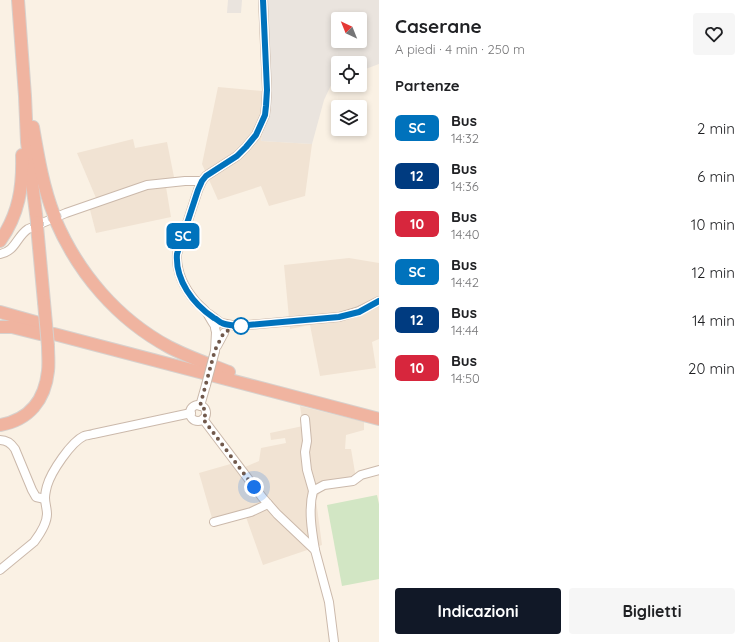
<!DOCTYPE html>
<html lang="it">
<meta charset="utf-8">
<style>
body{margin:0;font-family:Quicksand,sans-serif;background:#f6f6f6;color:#202124;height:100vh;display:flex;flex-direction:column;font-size:15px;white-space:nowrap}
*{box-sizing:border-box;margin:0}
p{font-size:13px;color:#757577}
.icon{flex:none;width:22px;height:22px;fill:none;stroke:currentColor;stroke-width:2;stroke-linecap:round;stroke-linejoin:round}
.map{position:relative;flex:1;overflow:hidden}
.drawer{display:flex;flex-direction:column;background:#fff;width:372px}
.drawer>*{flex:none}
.badge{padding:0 8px;border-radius:6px;font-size:14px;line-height:26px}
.needle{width:26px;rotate:317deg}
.buttons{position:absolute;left:331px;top:12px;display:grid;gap:8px}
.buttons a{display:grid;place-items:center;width:36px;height:36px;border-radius:4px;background:#fff;box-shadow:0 2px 6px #0003;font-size:20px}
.you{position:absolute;width:20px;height:20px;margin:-10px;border:3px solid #fff;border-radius:50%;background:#1a73e8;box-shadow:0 0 0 6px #1a73e833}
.map>.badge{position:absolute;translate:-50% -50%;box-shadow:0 0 0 2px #fff}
h2{padding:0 16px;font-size:15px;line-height:36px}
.round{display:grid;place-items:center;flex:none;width:42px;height:42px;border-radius:4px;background:#f6f6f6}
.head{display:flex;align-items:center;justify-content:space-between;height:68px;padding:0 16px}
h1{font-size:19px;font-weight:700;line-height:30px}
.primary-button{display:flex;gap:8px;margin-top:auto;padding:8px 16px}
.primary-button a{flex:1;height:46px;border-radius:4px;background:#111827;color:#fff;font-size:16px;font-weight:700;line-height:46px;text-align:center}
.primary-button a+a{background:#f6f6f6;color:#202124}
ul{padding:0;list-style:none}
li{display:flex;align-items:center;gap:12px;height:48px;padding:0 16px}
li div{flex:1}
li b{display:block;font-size:15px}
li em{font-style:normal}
li .badge{min-width:44px;font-weight:700;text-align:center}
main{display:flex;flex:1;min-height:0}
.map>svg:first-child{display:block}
.residential{fill:#f1e3d3}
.industrial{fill:#eae4de;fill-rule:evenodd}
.green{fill:#d2e6c4}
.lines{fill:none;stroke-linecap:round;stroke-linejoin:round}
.minor-casing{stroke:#cbb9ab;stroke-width:10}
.highway-casing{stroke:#d7d1cd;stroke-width:14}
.minor{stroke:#fff;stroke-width:8}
.highway{stroke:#f0b4a0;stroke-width:12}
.minor-bridge-casing{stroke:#cbb9ab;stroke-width:10;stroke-linecap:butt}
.highway-bridge-casing{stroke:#d7d1cd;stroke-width:14;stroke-linecap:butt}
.minor-bridge{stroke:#fff;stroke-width:8}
.highway-bridge{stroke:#f0b4a0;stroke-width:12}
.line-casing{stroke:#fff;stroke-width:9}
.line{stroke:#0072bc;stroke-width:6}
.walk{stroke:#71594c;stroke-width:4;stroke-dasharray:0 7.2}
.stop-dot{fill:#fff;stroke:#0072bc;stroke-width:2}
</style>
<main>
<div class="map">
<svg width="379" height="642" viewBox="0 0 379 642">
<rect width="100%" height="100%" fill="#faf1e4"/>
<!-- residential -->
<g class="residential">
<path d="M218 87 272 92 261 141 312 144 305 196 269 206 261 186 218 200 202 164Z"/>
<path d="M133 139 135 148 167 142 176 187H166L171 217 96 233 88 202 96 198 77 153Z"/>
<path d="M349 258 379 263V339L372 342 376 368 320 376 310 325 290 329 284 265Z"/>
<path d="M300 406 364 422V430L346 435 345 449H351L357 484 324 489 319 494 316 500 322 545 263 565 246 517 214 525 199 473 241 461 245 467 259 461 261 448 286 443 285 438 271 440 270 433 303 426Z"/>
</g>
<!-- industrial -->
<g class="industrial">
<path d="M228 0H242L241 13H227Z"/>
<path d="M267 0H379V64L360 71V63H338V79L333 81 324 100 312 144 261 141 272 92ZM338 19H360V41H338Z"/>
</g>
<!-- green -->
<path class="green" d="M377 495 379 504V579L342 586 327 505Z"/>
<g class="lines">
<!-- minor casing -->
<g class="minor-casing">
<g id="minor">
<path d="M0 254C16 251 16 237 28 229L66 213 147 185 185 181H202"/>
<path d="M209 314 221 323 237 326 339 317 359 311 379 301"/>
<path d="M215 326C212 322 210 318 207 313 204 309 200 306 196 302 184 288 176 273 177 254L198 190 202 181 206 176 237 156 246 147 256 135 265 115 266 106 267 90 263 0"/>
<path d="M217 346 224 333"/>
<path d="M215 351 216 332 215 328 216 325 218 323"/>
<circle cx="198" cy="413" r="8"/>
<path d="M200 406 206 385"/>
<path d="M203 419 262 497 277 514 315 550 329 602 334 642"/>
<path d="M305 419 307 441 305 452 307 470 313 491"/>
<path d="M0 440C7 440 11 443 15 449L32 490 36 497 45 499"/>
<path d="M214 522 251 512 268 504"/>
<path d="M315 550C312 532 308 510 313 491L324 485 353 481 361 475 379 470"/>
<path d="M0 570 34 542C40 534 47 524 47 514 47 509 45 503 45 498 45 494 46 490 47 486 51 472 71 442 84 436 86 435 90 435 93 434L191 413"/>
</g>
</g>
<!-- highway casing -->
<g class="highway-casing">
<g id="highway">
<path d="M18 0 25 96 27 142 37 222"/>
<path d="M33 127C38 156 43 187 54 215"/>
<path d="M55 219C78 273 117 319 169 347 188 357 209 364 229 372"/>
<path d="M37 226 44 302"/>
<path d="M0 241C19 214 23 187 22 155"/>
<path d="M0 312 39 323"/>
<path d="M0 327H12L40 334"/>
<path d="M54 334 379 419"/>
<path d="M0 425C29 420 45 400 48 371 49 363 48 354 48 346"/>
</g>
</g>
<!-- minor -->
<use href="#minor" class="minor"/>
<!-- highway -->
<use href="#highway" class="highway"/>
<!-- minor-bridge casing -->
<g class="minor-bridge-casing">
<path id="minor-bridge" d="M206 385 215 351"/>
</g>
<!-- highway-bridge casing -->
<g class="highway-bridge-casing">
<g id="highway-bridge">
<path d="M54 215 55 219"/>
<path d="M37 222V226"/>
<path d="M44 302 48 346"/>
</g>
</g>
<!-- minor-bridge -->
<use href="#minor-bridge" class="minor-bridge"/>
<!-- highway-bridge -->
<use href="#highway-bridge" class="highway-bridge"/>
</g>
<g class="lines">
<!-- line casing -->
<g class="line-casing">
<path id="line" d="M263 0 267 90 266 106 265 115 256 135 246 147 237 156 206 176 202 181 198 190 177 254C175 280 193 304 214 318 217 319 219 322 222 323 226 325 232 325 237 326L339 317 359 312 379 301"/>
</g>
<!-- line -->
<use href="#line" class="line"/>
<!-- walk -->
<path class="walk" d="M241 326H237L225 332 222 336 215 350 200 406C206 408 207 414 203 419L254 487"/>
</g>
<!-- markers -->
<circle class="stop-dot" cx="241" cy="326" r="8"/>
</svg>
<div class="buttons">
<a><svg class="needle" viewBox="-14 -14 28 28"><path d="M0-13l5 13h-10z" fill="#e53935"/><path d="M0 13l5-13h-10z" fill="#757577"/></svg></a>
<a><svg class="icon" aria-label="locate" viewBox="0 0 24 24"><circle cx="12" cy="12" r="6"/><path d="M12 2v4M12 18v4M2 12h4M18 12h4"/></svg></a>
<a><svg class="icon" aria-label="layers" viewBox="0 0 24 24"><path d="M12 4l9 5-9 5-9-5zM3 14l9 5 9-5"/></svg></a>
</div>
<div class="you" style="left:254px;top:487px"></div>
<b class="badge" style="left:183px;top:236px;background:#0072bc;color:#fff">SC</b>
</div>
<section class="drawer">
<div class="head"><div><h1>Caserane</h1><p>A piedi · 4 min · 250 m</p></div><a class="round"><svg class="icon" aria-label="heart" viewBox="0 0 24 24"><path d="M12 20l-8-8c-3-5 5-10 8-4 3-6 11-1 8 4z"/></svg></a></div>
<h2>Partenze</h2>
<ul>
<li><span class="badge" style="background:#0072bc;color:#fff">SC</span><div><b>Bus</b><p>14:32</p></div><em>2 min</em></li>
<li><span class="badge" style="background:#003b80;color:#fff">12</span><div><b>Bus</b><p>14:36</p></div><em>6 min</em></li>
<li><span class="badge" style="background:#d7263d;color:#fff">10</span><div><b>Bus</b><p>14:40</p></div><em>10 min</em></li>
<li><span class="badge" style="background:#0072bc;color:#fff">SC</span><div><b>Bus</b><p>14:42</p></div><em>12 min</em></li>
<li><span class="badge" style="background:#003b80;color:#fff">12</span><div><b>Bus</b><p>14:44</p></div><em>14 min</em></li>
<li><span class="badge" style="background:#d7263d;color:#fff">10</span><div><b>Bus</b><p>14:50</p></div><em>20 min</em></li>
</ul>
<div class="primary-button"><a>Indicazioni</a><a>Biglietti</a></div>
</section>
</main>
